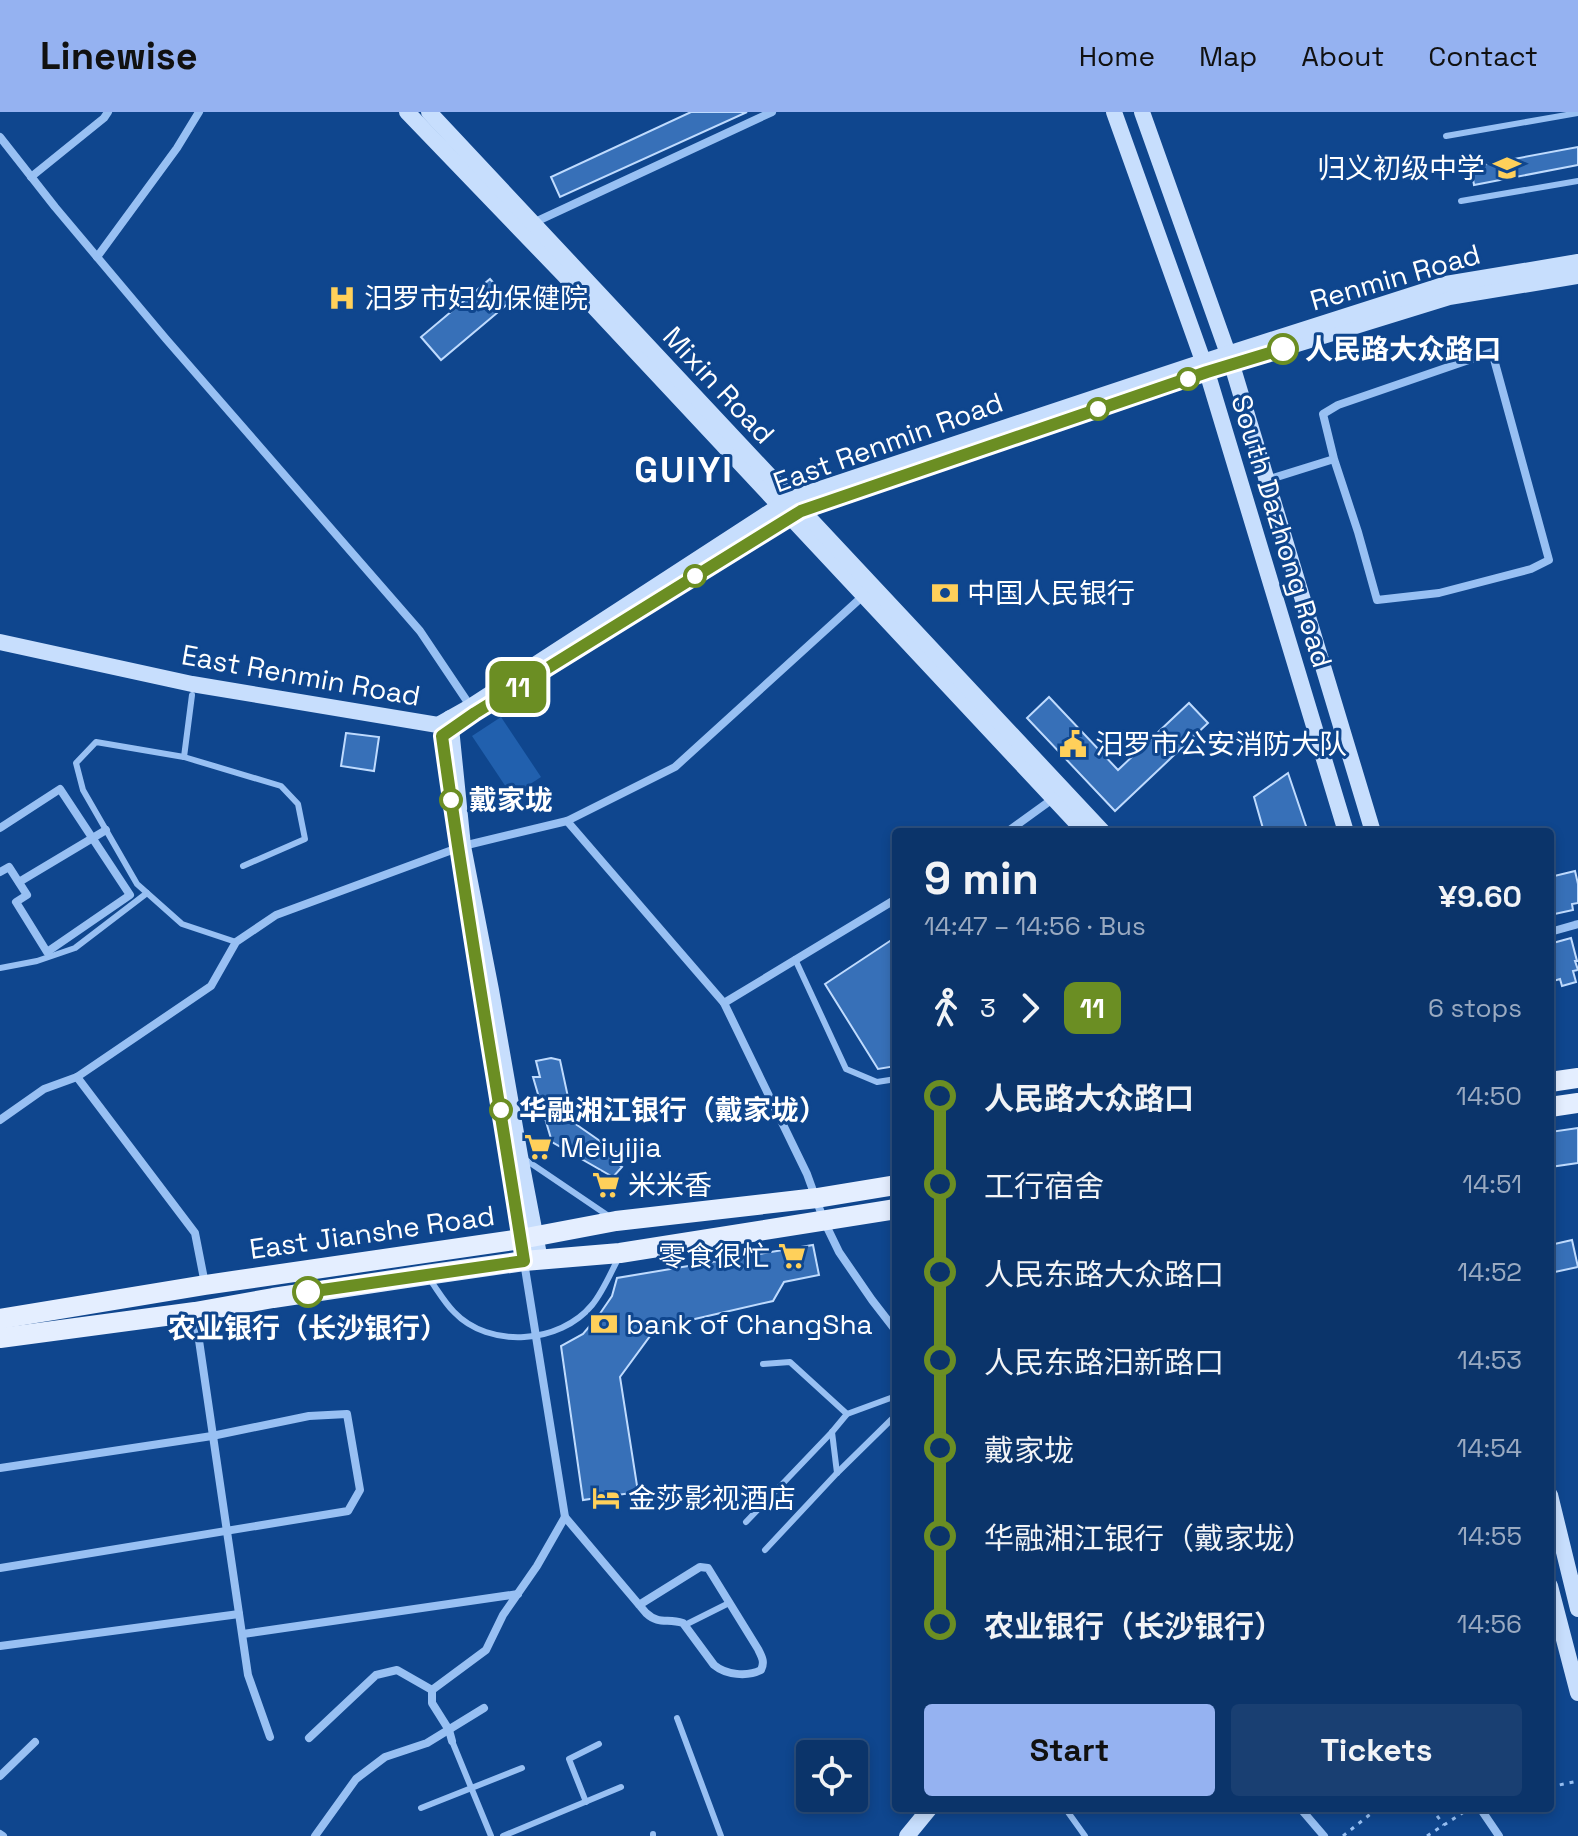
<!DOCTYPE html>
<meta charset="utf-8">
<style>
body{margin:0;font-family:"Space Grotesk","Noto Sans SC",sans-serif;background:#193f72;color:#f1f3f6;height:100vh;display:flex;flex-direction:column;font-size:30px;white-space:nowrap}
*{box-sizing:border-box;margin:0}
p{font-size:26px;color:#9aaac1}
.icon{flex:none;width:44px;height:44px;fill:none;stroke:currentColor;stroke-width:2;stroke-linecap:round;stroke-linejoin:round}
.map{position:relative;flex:1;overflow:hidden}
.sheet{position:absolute;left:892px;top:716px;width:662px;height:984px;display:flex;flex-direction:column;background:#0b346a;border-radius:8px;box-shadow:0 4px 12px #0003,0 0 0 2px #2b4f7e}
.sheet>*{flex:none}
.badge{padding:0 16px;border-radius:12px;font-size:28px;line-height:52px}
.buttons{position:absolute;left:796px;top:1628px;display:grid;gap:16px}
.buttons a{display:grid;place-items:center;width:72px;height:72px;border-radius:8px;background:#0b346a;box-shadow:0 4px 12px #0003,0 0 0 2px #2b4f7e;font-size:40px}
.map>.badge{position:absolute;translate:-50% -50%;box-shadow:0 0 0 4px #fff}
.legs{display:flex;align-items:center;gap:12px;height:88px;padding:0 32px;font-size:26px}
.legs p{margin-inline-start:auto}
.headline{display:flex;align-items:center;justify-content:space-between;height:136px;padding:0 32px}
h1{font-size:44px;font-weight:700;line-height:60px}
.primary-button{display:flex;gap:16px;margin-top:auto;padding:16px 32px}
.primary-button a{flex:1;height:92px;border-radius:8px;background:#95b2f1;color:#111;font-size:32px;font-weight:700;line-height:92px;text-align:center}
.primary-button a+a{background:#193f72;color:#f1f3f6}
ul{padding:0 32px;list-style:none}
li{display:flex;align-items:center;gap:28px;height:88px;font-size:30px}
li i{display:grid;place-items:center;width:12px;height:100%;margin:0 10px;background:currentColor}
li i::after{content:'';width:20px;height:20px;margin:-10px;border:6px solid;border-radius:50%;background:#0b346a}
li p{margin-inline-start:auto}
li:first-child i{background:linear-gradient(#0000 50%,currentColor 0)}
li:last-child i{background:linear-gradient(currentColor 50%,#0000 0)}
header{display:flex;align-items:center;gap:48px;box-sizing:border-box;height:112px;padding:0 40px;background:#95b2f1;color:#111}
header strong{font-size:38px}
nav{display:flex;gap:44px;margin-inline-start:auto;font-size:28px}
.map>svg:first-child{display:block}
.green{fill:#2160ae}
.building{fill:#3770b8;stroke:#bfdbfe;stroke-width:2}
.lines{fill:none;stroke-linecap:round;stroke-linejoin:round}
.path{stroke:#98c0f3;stroke-width:3;stroke-dasharray:4 6;stroke-linecap:butt}
.lane{stroke:#98c0f3;stroke-width:6}
.street{stroke:#98c0f3;stroke-width:8}
.secondary{stroke:#c7defd;stroke-width:16}
.primary{stroke:#e4eeff;stroke-width:20}
.line-1-casing{stroke:#fff;stroke-width:18}
.line-1{stroke:#6b8e23;stroke-width:12}
.stop-1-dot{fill:#fff;stroke:#6b8e23;stroke-width:4}
.labels{text-anchor:middle;stroke-width:6;stroke-linejoin:round;paint-order:stroke}
.poi-label{font-size:28px;fill:#fff;stroke:#0f468e;text-anchor:start}
.street-label{font-size:28px;fill:#fff;stroke:#0f468e}
.stop-label{font-size:28px;font-weight:bold;fill:#fff;stroke:#0f468e;text-anchor:start}
.district-label{font-size:36px;font-weight:bold;letter-spacing:2px;fill:#fff;stroke:#0f468e}
</style>
<header>
<strong>Linewise</strong>
<nav><a>Home</a><a>Map</a><a>About</a><a>Contact</a></nav>
</header>
<div class="map">
<svg width="1578" height="1724" viewBox="0 0 1578 1724">
<rect width="100%" height="100%" fill="#0f468e"/>
<!-- green -->
<path class="green" d="M501 605 541 665 512 684 472 624Z"/>
<!-- building -->
<g class="building">
<path d="M691 0H747L560 85 551 65Z"/>
<path d="M1578 35V53L1474 73 1471 55Z"/>
<path d="M490 167 510 190 441 248 421 225Z"/>
<path d="M1049 585 1118 658 1189 591 1208 611 1115 699 1027 606Z"/>
<path d="M346 621 379 625 374 659 341 654Z"/>
<path d="M1288 661 1308 720H1264L1254 685Z"/>
<path d="M1575 759 1578 772V791L1572 792 1573 798 1550 803V765Z"/>
<path d="M896 825V954L878 957 825 872Z"/>
<path d="M1571 826 1577 849H1575L1578 858 1573 859 1576 870 1562 874 1560 867 1550 870V834L1554 833 1553 831Z"/>
<path d="M551 946 560 948 568 985 560 987 564 1004 623 1045 618 1052 622 1055 613 1065 552 1030 533 965H540L536 949Z"/>
<path d="M1578 1016V1051L1550 1055V1020Z"/>
<path d="M1572 1128 1578 1155 1550 1161V1133Z"/>
<path d="M813 1133 819 1163 784 1170 773 1189 656 1216 620 1265 638 1380 583 1388 561 1234 583 1222 599 1203 612 1184 617 1166Z"/>
</g>
<g class="lines">
<!-- path -->
<g class="path">
<path d="M1550 1675 1578 1669"/>
<path d="M1431 1696 1444 1713"/>
<path d="M1343 1724 1378 1696"/>
<path d="M1427 1724 1470 1696"/>
</g>
<!-- lane -->
<g class="lane">
<path d="M1446 24 1578 1"/>
<path d="M1461 89 1578 69"/>
<path d="M184 645 192 583"/>
<path d="M236 830 182 812 137 772 83 678 76 651 96 630 184 645 281 674 298 692 305 727 243 754"/>
<path d="M795 847 846 957 877 970 896 967"/>
<path d="M0 856 37 849 75 836 147 781"/>
<path d="M523 1046 610 1105"/>
<path d="M428 1165C437 1177 444 1190 454 1200 489 1237 560 1232 592 1193 603 1180 611 1160 619 1145"/>
<path d="M763 1252 790 1250 847 1302"/>
<path d="M832 1320 837 1361"/>
<path d="M746 1410 832 1320 847 1302 896 1284"/>
<path d="M765 1438 837 1361 896 1303"/>
<path d="M685 1513 729 1491"/>
<path d="M677 1606 721 1724"/>
<path d="M452 1629 491 1724"/>
<path d="M586 1690 569 1647 599 1632"/>
<path d="M421 1696 522 1656"/>
<path d="M1065 1696 1085 1724"/>
<path d="M653 1722V1724"/>
<path d="M503 1724 621 1675"/>
</g>
<!-- street -->
<g class="street">
<path d="M0 25 55 95 166 227 420 519 475 601"/>
<path d="M31 65 104 6 108 0"/>
<path d="M533 111 772 0"/>
<path d="M97 145 177 36 199 0"/>
<path d="M1267 368 1334 347 1358 420 1377 488 1439 481 1531 457 1549 448 1492 240 1338 293 1323 302 1334 347"/>
<path d="M567 709 724 891 807 1062 824 1109 839 1140 872 1188 896 1219"/>
<path d="M0 716 60 677 130 783 47 840 16 790 27 783 9 755 0 760"/>
<path d="M1007 720 1054 686"/>
<path d="M19 770 106 718"/>
<path d="M1550 820 1578 812"/>
<path d="M724 891 896 787"/>
<path d="M77 965 195 1121 205 1172"/>
<path d="M0 1008 44 977 77 965 211 874 236 830 276 803 463 734 567 709 675 655 863 484"/>
<path d="M524 1150 565 1405 646 1501C659 1513 667 1506 683 1511L714 1553C726 1563 747 1565 761 1558 765 1550 762 1545 758 1537L708 1456 700 1455 639 1493"/>
<path d="M195 1201 248 1563 270 1625"/>
<path d="M0 1356 212 1324 309 1304 347 1302 360 1378 348 1399 0 1456"/>
<path d="M243 1522 518 1482"/>
<path d="M0 1534 239 1502"/>
<path d="M309 1626 376 1563 397 1558 432 1578"/>
<path d="M452 1629 449 1618 432 1591V1578L486 1538 503 1503 537 1454 565 1405"/>
<path d="M0 1664 35 1630"/>
<path d="M1300 1696 1324 1724"/>
<path d="M1480 1696 1499 1724"/>
<path d="M0 1722 3 1724"/>
<path d="M315 1724 356 1667 385 1645 427 1631 484 1596"/>
</g>
<!-- secondary -->
<g class="secondary">
<path d="M407 0 563 162 1085 720"/>
<path d="M429 0 1103 720"/>
<path d="M1114 0 1207 260 1346 720"/>
<path d="M1142 0 1232 253 1373 720"/>
<path d="M596 526 801 399 1207 260 1449 185 1578 164"/>
<path d="M0 530 192 572 438 613 470 595 790 387 1190 254 1446 172 1578 150"/>
<path d="M450 606 463 734 491 878 520 1044 540 1148"/>
<path d="M508 1040 524 1149"/>
<path d="M1550 1383 1578 1497"/>
<path d="M1550 1474 1578 1581"/>
<path d="M907 1724 930 1696"/>
</g>
<!-- primary -->
<g class="primary">
<path d="M1550 970 1578 966"/>
<path d="M1550 995 1578 991"/>
<path d="M0 1207 205 1173 521 1127 616 1109 817 1086 896 1073"/>
<path d="M0 1226 195 1200 273 1186 426 1163 524 1149 620 1141 896 1097"/>
</g>
</g>
<g class="lines">
<!-- line-1 casing -->
<g class="line-1-casing">
<path id="line-1" d="M308 1180 524 1149C497 974 466 800 442 624L475 601 801 399 1207 260 1283 237"/>
</g>
<!-- line-1 -->
<use href="#line-1" class="line-1"/>
</g>
<!-- icons -->
<defs>
<g id="school-bare" transform="scale(2.16)"><path d="M0-5L7-2L0 1L-7-2ZM-4 1L0 2.5L4 1V4Q0 6-4 4Z" fill="#ffd05a" stroke="#0f468e" stroke-width="2.5" paint-order="stroke"/></g>
<g id="hospital-bare" transform="scale(2.16)"><path d="M-5-5h3v3.5h4V-5h3V5h-3V1.5h-4V5h-3Z" fill="#ffd05a" stroke="#0f468e" stroke-width="2.5" paint-order="stroke"/></g>
<g id="bank-bare" transform="scale(2.16)"><path d="M-6-4H6V4H-6ZM0-2.3a2.3 2.3 0 1 0 0 4.6a2.3 2.3 0 1 0 0-4.6Z" fill="#ffd05a" stroke="#0f468e" stroke-width="2.5" paint-order="stroke"/></g>
<g id="civic-bare" transform="scale(2.16)"><path d="M-.6-6.5H3V-4.5H.6V-3L4-1V1h2V6H-6V1h2V-1L-.6-3ZM-1.2 2.5V6h2.4V2.5Z" fill="#ffd05a" stroke="#0f468e" stroke-width="2.5" paint-order="stroke"/></g>
<g id="supermarket-bare" transform="scale(2.16)"><path d="M-6-5.5h2.5l.6 2H6L4.5 2H-2.5L-4.4-4H-6ZM-1.5 3.2a1.3 1.3 0 1 0 .1 0ZM3 3.2a1.3 1.3 0 1 0 .1 0Z" fill="#ffd05a" stroke="#0f468e" stroke-width="2.5" paint-order="stroke"/></g>
<g id="hotel-bare" transform="scale(2.16)"><path d="M-6-4.5h1.5V1H6V5H4.5V3h-9V5H-6ZM-4 0a1.8 1.8 0 1 1 3.6 0ZM.5 0V-2.5h3Q6-2.5 6 0Z" fill="#ffd05a" stroke="#0f468e" stroke-width="2.5" paint-order="stroke"/></g>
</defs>
<g fill-rule="evenodd">
<use href="#school-bare" x="1507" y="56"/>
<use href="#hospital-bare" x="342" y="186"/>
<use href="#bank-bare" x="945" y="481"/>
<use href="#civic-bare" x="1073" y="632"/>
<use href="#supermarket-bare" x="538" y="1035"/>
<use href="#supermarket-bare" x="606" y="1073"/>
<use href="#supermarket-bare" x="792" y="1144"/>
<use href="#bank-bare" x="604" y="1212"/>
<use href="#hotel-bare" x="606" y="1386"/>
</g>
<!-- markers -->
<g class="stop-1-dot">
<circle cx="1283" cy="237" r="14"/>
<circle cx="1188" cy="267" r="10"/>
<circle cx="1098" cy="297" r="10"/>
<circle cx="695" cy="464" r="10"/>
<circle cx="451" cy="688" r="10"/>
<circle cx="501" cy="998" r="10"/>
<circle cx="308" cy="1180" r="14"/>
</g>
<g class="labels">
<!-- poi labels -->
<g class="poi-label">
<text x="1485" y="66" text-anchor="end">归义初级中学</text>
<text x="364" y="196">汨罗市妇幼保健院</text>
<text x="967" y="491">中国人民银行</text>
<text x="1095" y="642">汨罗市公安消防大队</text>
<text x="560" y="1045">Meiyijia</text>
<text x="628" y="1083">米米香</text>
<text x="770" y="1154" text-anchor="end">零食很忙</text>
<text x="626" y="1222">bank of ChangSha</text>
<text x="628" y="1396">金莎影视酒店</text>
</g>
<!-- street labels -->
<g class="street-label">
<text transform="translate(1395 165) rotate(-16)" y="10">Renmin Road</text>
<text transform="translate(719 273) rotate(47)" y="10">Mixin Road</text>
<text transform="translate(888 330) rotate(-20)" y="10">East Renmin Road</text>
<text transform="translate(1282 419) rotate(73)" y="10">South Dazhong Road</text>
<text transform="translate(301 563) rotate(10)" y="10">East Renmin Road</text>
<text transform="translate(372 1120) rotate(-8)" y="10">East Jianshe Road</text>
</g>
<!-- stop labels -->
<g class="stop-label">
<text x="1305" y="247">人民路大众路口</text>
<text x="469" y="698">戴家垅</text>
<text x="519" y="1008">华融湘江银行（戴家垅）</text>
<text x="308" y="1226" text-anchor="middle">农业银行（长沙银行）</text>
</g>
<!-- district labels -->
<g class="district-label">
<text x="684" y="370">GUIYI</text>
</g>
</g>
</svg>
<div class="buttons">
<a><svg class="icon" aria-label="locate" viewBox="0 0 24 24"><circle cx="12" cy="12" r="6"/><path d="M12 2v4M12 18v4M2 12h4M18 12h4"/></svg></a>
</div>
<b class="badge" style="left:518px;top:575px;background:#6b8e23;color:#fff">11</b>
<section class="sheet">
<div class="headline"><div><h1>9 min</h1><p>14:47 – 14:56 · Bus</p></div><b>¥9.60</b></div>
<div class="legs"><svg class="icon" aria-label="walk" viewBox="0 0 24 24"><circle cx="13" cy="4" r="2"/><path d="M13 8l-2 6 4 7M11 14l-3 7M7 12l3-4h3l4 4"/></svg>3<svg class="icon" aria-label="forward" viewBox="0 0 24 24"><path d="M9 5l7 7-7 7"/></svg><b class="badge" style="background:#6b8e23;color:#fff">11</b><p>6 stops</p></div>
<ul>
<li><i style="color:#6b8e23"></i><b>人民路大众路口</b><p>14:50</p></li>
<li><i style="color:#6b8e23"></i><span>工行宿舍</span><p>14:51</p></li>
<li><i style="color:#6b8e23"></i><span>人民东路大众路口</span><p>14:52</p></li>
<li><i style="color:#6b8e23"></i><span>人民东路汨新路口</span><p>14:53</p></li>
<li><i style="color:#6b8e23"></i><span>戴家垅</span><p>14:54</p></li>
<li><i style="color:#6b8e23"></i><span>华融湘江银行（戴家垅）</span><p>14:55</p></li>
<li><i style="color:#6b8e23"></i><b>农业银行（长沙银行）</b><p>14:56</p></li>
</ul>
<div class="primary-button"><a>Start</a><a>Tickets</a></div>
</section>
</div>
